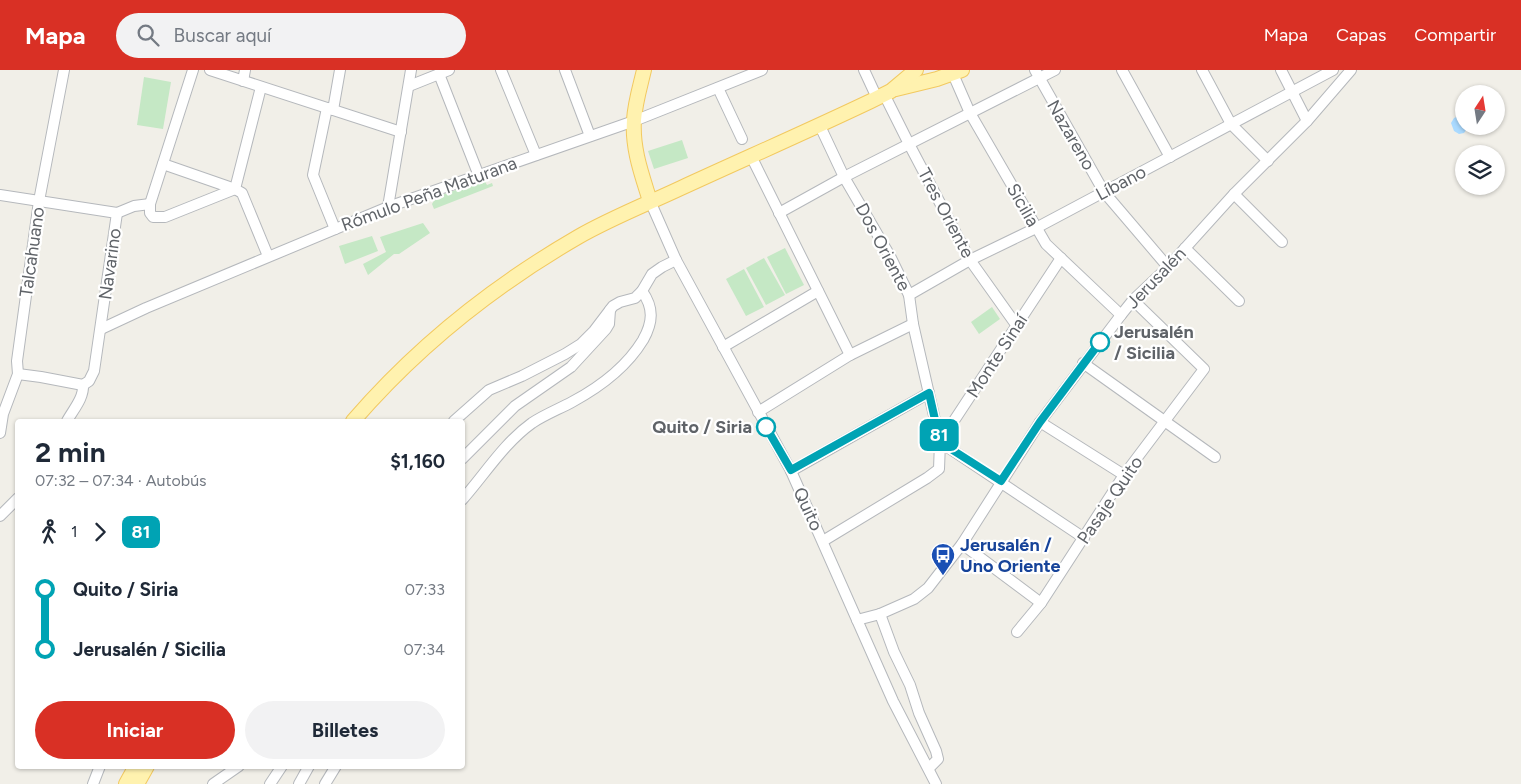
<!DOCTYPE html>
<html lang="es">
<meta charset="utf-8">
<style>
body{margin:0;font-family:Figtree,sans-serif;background:#f2f2f3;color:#1f2937;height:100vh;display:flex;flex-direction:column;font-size:19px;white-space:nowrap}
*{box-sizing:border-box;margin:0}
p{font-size:16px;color:#747a83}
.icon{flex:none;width:28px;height:28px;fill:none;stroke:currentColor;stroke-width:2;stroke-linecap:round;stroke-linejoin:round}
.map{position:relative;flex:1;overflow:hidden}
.side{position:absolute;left:15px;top:349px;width:450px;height:350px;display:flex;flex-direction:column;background:#fff;border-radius:5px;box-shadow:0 1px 4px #0004}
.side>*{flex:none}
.badge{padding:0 10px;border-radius:8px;font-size:18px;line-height:32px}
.needle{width:32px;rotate:12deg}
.buttons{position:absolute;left:1455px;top:15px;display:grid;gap:10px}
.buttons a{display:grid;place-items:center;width:50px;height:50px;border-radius:50%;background:#fff;box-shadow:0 1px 4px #0004;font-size:25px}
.map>.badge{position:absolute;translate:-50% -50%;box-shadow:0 0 0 2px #fff}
.legs{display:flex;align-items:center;gap:8px;height:55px;padding:0 20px;font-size:16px}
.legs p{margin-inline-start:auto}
.summary{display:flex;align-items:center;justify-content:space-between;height:85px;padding:0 20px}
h1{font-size:28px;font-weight:700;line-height:38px}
.button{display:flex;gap:10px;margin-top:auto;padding:10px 20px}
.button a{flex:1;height:58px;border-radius:30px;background:#d93025;color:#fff;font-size:20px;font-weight:700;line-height:58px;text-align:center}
.button a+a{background:#f2f2f3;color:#1f2937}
ul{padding:0 20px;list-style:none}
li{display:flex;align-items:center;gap:18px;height:60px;font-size:19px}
li i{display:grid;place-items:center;width:8px;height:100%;margin:0 6px;background:currentColor}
li i::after{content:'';width:12px;height:12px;margin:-6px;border:4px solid;border-radius:50%;background:#fff}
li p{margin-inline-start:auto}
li:first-child i{background:linear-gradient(#0000 50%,currentColor 0)}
li:last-child i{background:linear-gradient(currentColor 50%,#0000 0)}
header{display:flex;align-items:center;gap:30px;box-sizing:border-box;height:70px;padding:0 25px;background:#d93025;color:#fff}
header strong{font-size:24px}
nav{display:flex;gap:28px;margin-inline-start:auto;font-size:18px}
.search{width:350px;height:45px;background:#f2f2f3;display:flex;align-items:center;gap:12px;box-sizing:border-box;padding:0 18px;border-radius:28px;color:#747a83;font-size:19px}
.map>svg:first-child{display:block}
.green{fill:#c5e8c5}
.water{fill:#aadaff}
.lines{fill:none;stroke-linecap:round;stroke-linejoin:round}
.minor-casing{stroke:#b5b8bc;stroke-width:12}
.major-casing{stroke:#f2c960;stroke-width:16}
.minor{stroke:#fff;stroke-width:10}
.major{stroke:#fff2af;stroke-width:14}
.line-1-casing{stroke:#fff;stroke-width:11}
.line-1{stroke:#00a3b4;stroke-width:8}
.stop-1-dot{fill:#fff;stroke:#00a3b4;stroke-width:2.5}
.labels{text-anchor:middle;stroke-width:4.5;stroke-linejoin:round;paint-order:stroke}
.street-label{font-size:18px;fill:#5f6368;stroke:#fff}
.stop-label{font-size:18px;font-weight:bold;fill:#5f6368;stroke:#fff;text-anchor:start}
.transit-label{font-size:18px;font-weight:bold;fill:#164399;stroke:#fff;text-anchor:start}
</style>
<header>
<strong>Mapa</strong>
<div class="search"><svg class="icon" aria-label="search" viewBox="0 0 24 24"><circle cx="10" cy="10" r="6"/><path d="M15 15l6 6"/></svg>Buscar aquí</div>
<nav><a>Mapa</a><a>Capas</a><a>Compartir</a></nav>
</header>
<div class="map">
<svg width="1521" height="714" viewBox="0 0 1521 714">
<rect width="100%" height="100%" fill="#f1efe8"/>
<!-- green -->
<g class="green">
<path d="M144 7 171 12 163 59 137 55Z"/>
<path d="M682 70 688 88 654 99 648 81Z"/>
<path d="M484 110 487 115 492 113 493 116 434 139 432 134 436 127Z"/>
<path d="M423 153 430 163 399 184H394L368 205 363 194 386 182 380 167Z"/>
<path d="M372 166 378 181 345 194 339 176Z"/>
<path d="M785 178 804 215 786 224 767 187Z"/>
<path d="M764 188 785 225 766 235 746 198Z"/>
<path d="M744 199 764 237 746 246 726 209Z"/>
<path d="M992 237 1000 249 979 264 971 252Z"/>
</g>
<!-- water -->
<path class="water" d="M1459 46 1464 47V56H1469L1464 63 1459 64 1454 61 1451 53 1454 48Z"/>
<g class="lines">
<!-- minor casing -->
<g class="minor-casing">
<g id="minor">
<path d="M193 0 150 134V143L153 147H165L235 119"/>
<path d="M210 0 401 62"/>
<path d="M501 0 536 85"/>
<path d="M565 0 590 66"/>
<path d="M864 0 877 28"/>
<path d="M1035 0 1104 122 1168 197"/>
<path d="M1122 0 1170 87"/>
<path d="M1202 0 1231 54 1268 91"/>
<path d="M1281 0 1307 51"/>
<path d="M439 4 479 106"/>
<path d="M953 4 970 43 1046 174 1121 245"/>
<path d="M243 11 245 0"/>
<path d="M409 16 449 0"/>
<path d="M261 17 235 119 242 123 268 186"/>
<path d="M718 18 742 69"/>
<path d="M884 24 909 74 970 190 1017 256"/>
<path d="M327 38 313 105 335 159"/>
<path d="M333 40 340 0"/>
<path d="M820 56 844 107 890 186 909 225 913 254 940 372 1084 468"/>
<path d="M751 86 850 285"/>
<path d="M163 94 235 119"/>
<path d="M1234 124 1282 172"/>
<path d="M0 125 117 143"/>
<path d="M650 131 676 190 791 401 893 631 936 714"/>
<path d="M388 137 411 0"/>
<path d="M117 143 134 136 150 134"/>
<path d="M779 143 844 107 1055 0"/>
<path d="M1185 178 1239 231"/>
<path d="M909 225 970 190 1036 158 1333 0"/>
<path d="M101 259 146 238 388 137 634 51 762 0"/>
<path d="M723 277 818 221"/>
<path d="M1083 293 1215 387"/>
<path d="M18 304 41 307 83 315"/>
<path d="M83 315 89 311 94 301 117 143"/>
<path d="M758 342 850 285 913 254"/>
<path d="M67 351C73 340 84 328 83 315"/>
<path d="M454 351 489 320 522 306 565 284 581 274 594 261 613 236 620 232 635 228 642 221 652 204 662 197 676 190"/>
<path d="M1040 352 1124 405"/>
<path d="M0 363 3 344 18 304 17 291 39 131 64 0"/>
<path d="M462 389 515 336 571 297 606 259 609 254 610 240"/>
<path d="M791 401 929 323"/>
<path d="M462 430C485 404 504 373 532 353 544 345 559 339 572 332 600 317 626 298 643 270 653 252 654 238 642 221"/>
<path d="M0 446 18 428"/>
<path d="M823 471 927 408 939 399 940 372 1061 188"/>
<path d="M962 474 1041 533"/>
<path d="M880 544 894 582 910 615 919 643 936 681 938 689 929 698"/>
<path d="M857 550 880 544 914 529 928 518 962 474 1040 352 1121 245 1133 230 1168 197 1234 124 1307 51 1351 0"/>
<path d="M1017 562 1041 533 1124 405 1204 299 1133 230"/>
<path d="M93 714 100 696"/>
<path d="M213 714 239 696"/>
<path d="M270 714 282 696"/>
<path d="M299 714 309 696"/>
<path d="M325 714 336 696"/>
</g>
</g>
<!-- major casing -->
<g class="major-casing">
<g id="major">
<path d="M644 0C640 17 635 33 634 50 632 79 642 105 650 131"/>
<path d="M896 19 937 9 962 0"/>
<path d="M353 351C416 278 495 215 578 167 611 148 647 134 681 118 744 89 808 61 871 31L891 21 916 0"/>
<path d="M126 714 136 696"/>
<path d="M137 714 147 696"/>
</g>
</g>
<!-- minor -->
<use href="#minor" class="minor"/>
<!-- major -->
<use href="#major" class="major"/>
</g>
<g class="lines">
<!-- line-1 casing -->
<g class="line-1-casing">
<path id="line-1" d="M766 357 791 400 929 323 940 372 1001 411 1040 352 1100 272"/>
</g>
<!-- line-1 -->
<use href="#line-1" class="line-1"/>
</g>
<!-- icons -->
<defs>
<g id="bus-pin" transform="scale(1.25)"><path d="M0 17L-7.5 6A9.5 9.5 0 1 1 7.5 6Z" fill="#1a4fb4" stroke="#fff"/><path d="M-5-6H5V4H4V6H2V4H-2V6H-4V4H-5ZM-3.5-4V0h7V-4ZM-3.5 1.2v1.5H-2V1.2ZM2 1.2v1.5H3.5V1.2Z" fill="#fff"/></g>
</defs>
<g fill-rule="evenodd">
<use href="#bus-pin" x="943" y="485"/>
</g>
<!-- markers -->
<g class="stop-1-dot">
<circle cx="1100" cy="272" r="9"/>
<circle cx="766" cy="357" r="9"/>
</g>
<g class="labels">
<!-- street labels -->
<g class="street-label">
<text transform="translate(1071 65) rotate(60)" y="6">Nazareno</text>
<text transform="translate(1121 113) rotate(-28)" y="6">Líbano</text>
<text transform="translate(429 124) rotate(-20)" y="6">Rómulo Peña Maturana</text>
<text transform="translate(1023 135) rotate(60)" y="6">Sicilia</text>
<text transform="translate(946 143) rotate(62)" y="6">Tres Oriente</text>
<text transform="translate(883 177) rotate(62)" y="6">Dos Oriente</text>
<text transform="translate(32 182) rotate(-82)" y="6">Talcahuano</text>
<text transform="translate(110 194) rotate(-82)" y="6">Navarino</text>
<text transform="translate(1156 208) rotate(-46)" y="6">Jerusalén</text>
<text transform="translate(997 286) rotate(-57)" y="6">Monte Sinaí</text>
<text transform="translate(1110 430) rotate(-56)" y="6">Pasaje Quito</text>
<text transform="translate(808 439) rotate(65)" y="6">Quito</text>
</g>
<!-- stop labels -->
<g class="stop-label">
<text x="1114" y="268">Jerusalén<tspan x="1114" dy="21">/ Sicilia</tspan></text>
<text x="752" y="363" text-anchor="end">Quito / Siria</text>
</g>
<!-- transit labels -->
<g class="transit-label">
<text x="960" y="481">Jerusalén /<tspan x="960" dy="21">Uno Oriente</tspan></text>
</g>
</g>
</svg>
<div class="buttons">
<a><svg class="needle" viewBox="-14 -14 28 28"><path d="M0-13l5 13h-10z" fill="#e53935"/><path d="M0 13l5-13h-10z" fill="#747a83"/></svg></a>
<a><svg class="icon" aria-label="layers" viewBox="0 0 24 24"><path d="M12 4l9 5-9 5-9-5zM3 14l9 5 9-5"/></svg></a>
</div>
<b class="badge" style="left:939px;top:365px;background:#00a3b4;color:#fff">81</b>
<section class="side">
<div class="summary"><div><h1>2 min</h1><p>07:32 – 07:34 · Autobús</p></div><b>$1,160</b></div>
<div class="legs"><svg class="icon" aria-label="walk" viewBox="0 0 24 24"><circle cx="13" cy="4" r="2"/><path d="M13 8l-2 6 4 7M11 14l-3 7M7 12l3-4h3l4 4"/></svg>1<svg class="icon" aria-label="forward" viewBox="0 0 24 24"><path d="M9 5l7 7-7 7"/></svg><b class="badge" style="background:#00a3b4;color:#fff">81</b></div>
<ul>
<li><i style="color:#00a3b4"></i><b>Quito / Siria</b><p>07:33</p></li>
<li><i style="color:#00a3b4"></i><b>Jerusalén / Sicilia</b><p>07:34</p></li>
</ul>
<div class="button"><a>Iniciar</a><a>Billetes</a></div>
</section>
</div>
